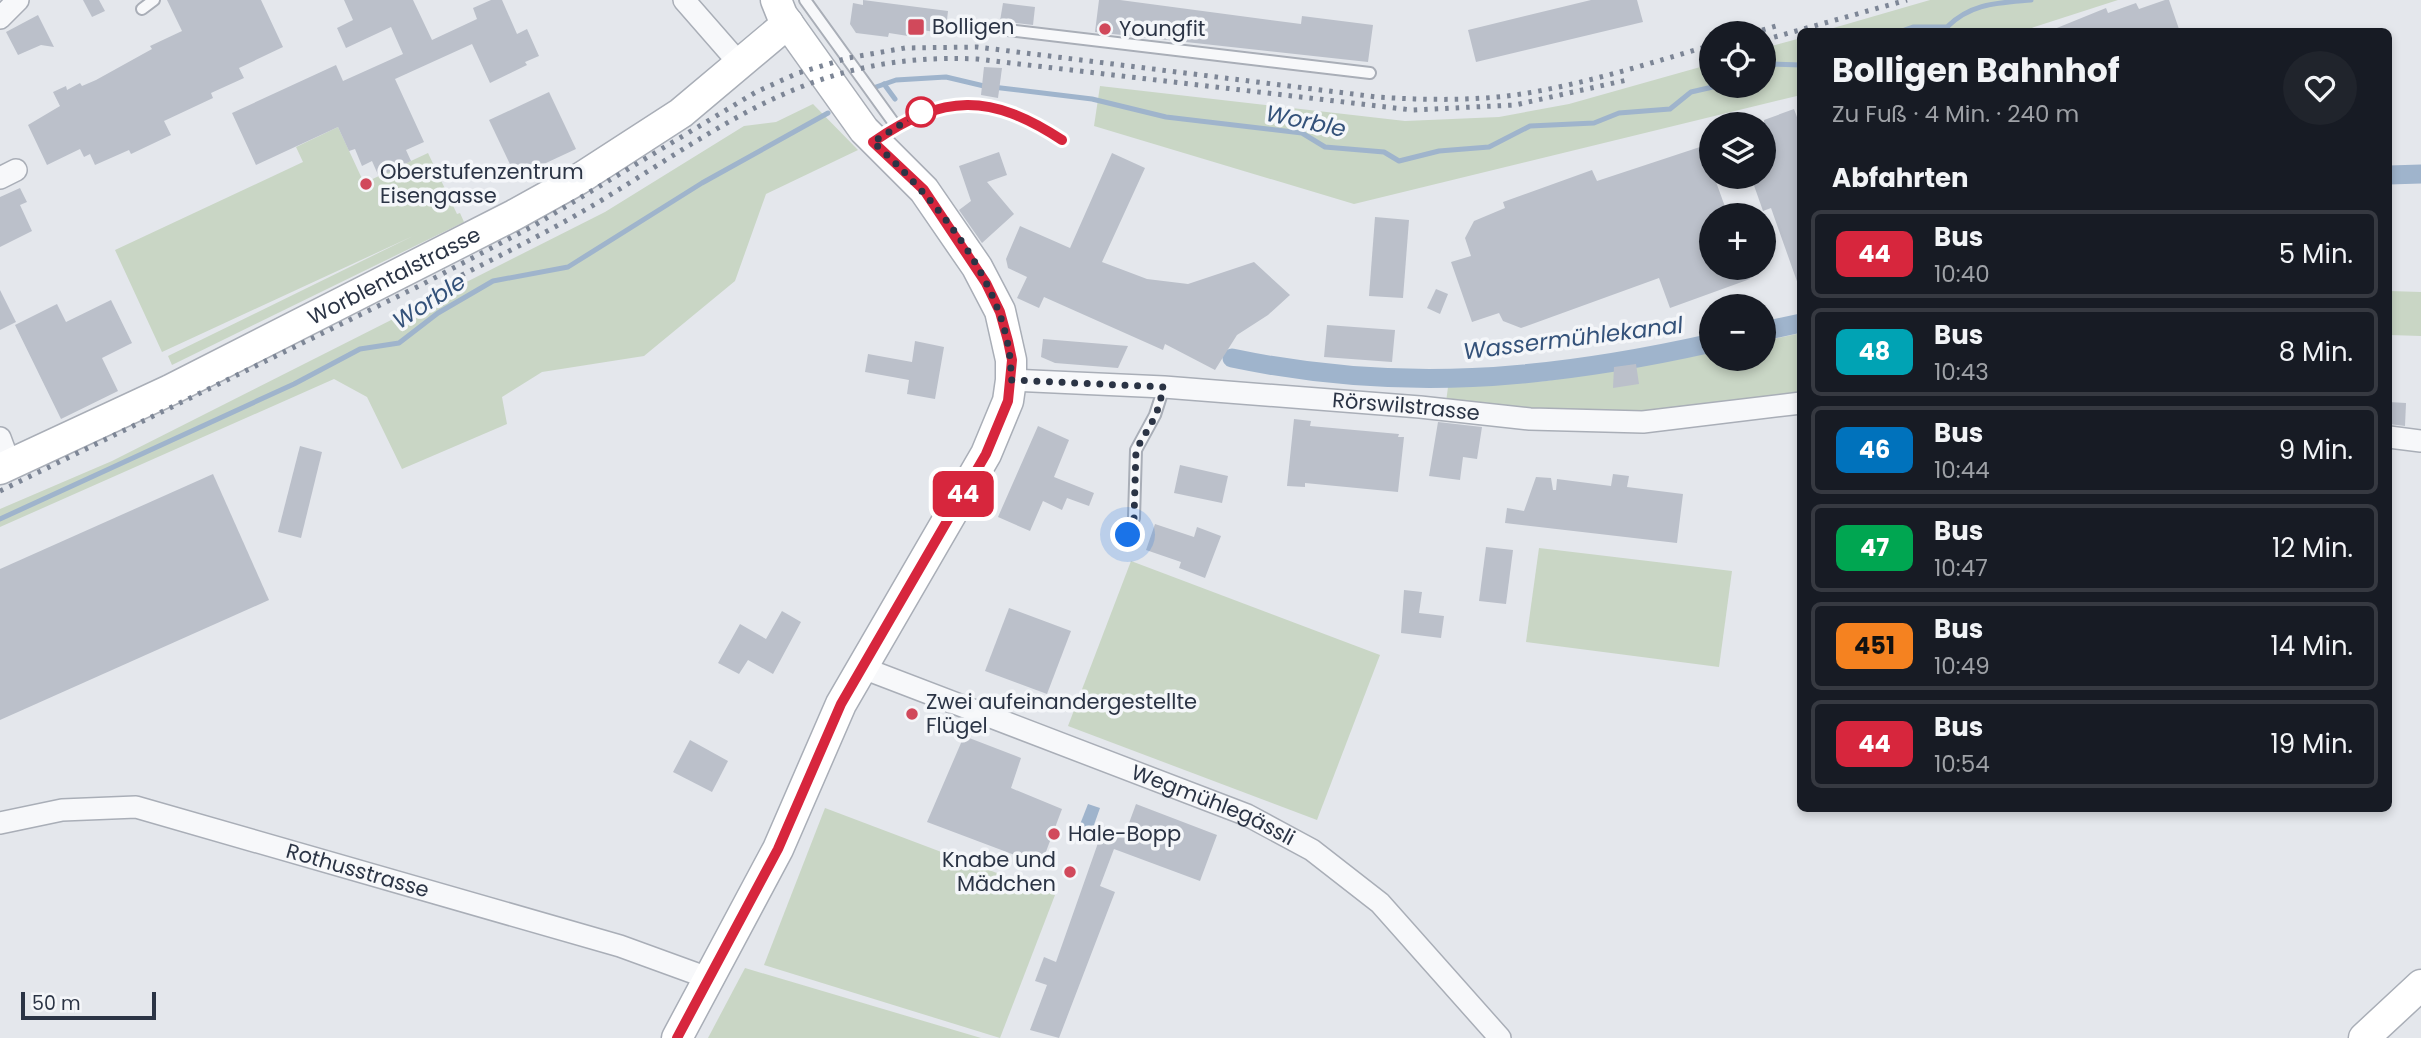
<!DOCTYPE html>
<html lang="de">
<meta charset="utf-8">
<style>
body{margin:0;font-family:Poppins,sans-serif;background:#20242c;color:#f1f3f6;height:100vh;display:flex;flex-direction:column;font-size:26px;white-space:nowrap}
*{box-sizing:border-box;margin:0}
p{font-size:23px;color:#9ea1a6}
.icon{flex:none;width:38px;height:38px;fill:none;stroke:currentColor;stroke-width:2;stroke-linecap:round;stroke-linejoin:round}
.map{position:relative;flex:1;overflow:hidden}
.panel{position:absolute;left:1797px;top:28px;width:595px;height:784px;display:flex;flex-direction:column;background:#171b24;border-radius:10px;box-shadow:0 4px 10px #0003}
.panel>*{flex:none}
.badge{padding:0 14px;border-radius:10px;font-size:24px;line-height:46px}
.controls{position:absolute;left:1699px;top:21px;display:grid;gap:14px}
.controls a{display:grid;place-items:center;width:77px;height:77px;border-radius:50%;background:#171b24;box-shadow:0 4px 10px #0003;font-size:35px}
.scale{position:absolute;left:21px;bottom:18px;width:135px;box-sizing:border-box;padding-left:7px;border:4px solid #2b3445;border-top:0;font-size:19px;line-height:24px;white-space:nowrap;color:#2b3445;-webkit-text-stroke:5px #f4f6f9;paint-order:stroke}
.you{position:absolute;width:35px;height:35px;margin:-18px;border:5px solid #fff;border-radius:50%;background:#1a73e8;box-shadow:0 0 0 10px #1a73e833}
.map>.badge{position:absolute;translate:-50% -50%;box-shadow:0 0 0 4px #fff}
h2{padding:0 35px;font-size:26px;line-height:63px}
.round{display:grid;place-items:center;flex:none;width:74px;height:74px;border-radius:37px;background:#20242c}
.head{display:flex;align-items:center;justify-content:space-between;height:119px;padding:0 35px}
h1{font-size:33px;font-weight:700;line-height:52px}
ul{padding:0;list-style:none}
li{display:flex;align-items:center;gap:21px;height:88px;margin:0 14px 10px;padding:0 21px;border:4px solid #363941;border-radius:10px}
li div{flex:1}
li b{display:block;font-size:26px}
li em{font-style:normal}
li .badge{min-width:77px;font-weight:700;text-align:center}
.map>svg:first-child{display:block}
.green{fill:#c9d6c5}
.water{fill:#9fb4cc}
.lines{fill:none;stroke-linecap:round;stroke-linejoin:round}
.stream{stroke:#9fb4cc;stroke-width:5}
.canal{stroke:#9fb4cc;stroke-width:19}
.building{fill:#bbc0ca}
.lane-casing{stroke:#a9aeb7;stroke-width:14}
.street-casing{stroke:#a9aeb7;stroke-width:24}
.secondary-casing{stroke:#a9aeb7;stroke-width:33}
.lane{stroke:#f7f8fa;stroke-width:10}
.street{stroke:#f7f8fa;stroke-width:21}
.secondary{stroke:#fff;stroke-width:30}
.rail{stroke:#7d8696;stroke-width:5;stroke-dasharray:3.5 7;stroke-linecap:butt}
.line-casing{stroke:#fff;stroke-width:16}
.line{stroke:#d7263d;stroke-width:10}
.walk{stroke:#2b3445;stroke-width:7;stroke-dasharray:0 12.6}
.poi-dot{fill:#d1495b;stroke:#f4f6f9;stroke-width:2.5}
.stop-dot{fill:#fff;stroke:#d7263d;stroke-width:3.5}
.labels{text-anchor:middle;stroke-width:7;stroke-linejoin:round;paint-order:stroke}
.poi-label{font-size:21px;fill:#2b3445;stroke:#f4f6f9;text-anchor:start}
.street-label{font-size:21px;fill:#2b3445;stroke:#f4f6f9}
.water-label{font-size:23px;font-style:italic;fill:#34527a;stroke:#f4f6f9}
</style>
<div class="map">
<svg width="2421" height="1038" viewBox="0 0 2421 1038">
<rect width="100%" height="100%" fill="#e4e7ec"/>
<!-- green -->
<g class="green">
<path d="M1930 0H2118L2022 31H1823Z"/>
<path d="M1801 38V95L1354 204 1094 126 1100 86 1405 121 1499 117 1569 104 1711 64 1712 86H1764V48Z"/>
<path d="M813 104 858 150 766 194 735 281 644 356 542 372 502 397 507 424 402 469 367 397 334 379 0 527V509L112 461 605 212 744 126 776 122Z"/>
<path d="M338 127 364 183 428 153 457 214 460 213 464 222 172 365 168 356 413 236 162 352 115 250 303 162 296 147Z"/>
<path d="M2389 291 2421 292V336L2389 335Z"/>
<path d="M1801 333V403L1643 422 1445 410 1448 387 1546 381 1711 352 1712 359H1764V341Z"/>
<path d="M1539 548 1732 571 1719 667 1526 642Z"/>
<path d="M1131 561 1380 655 1317 820 1068 726Z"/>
<path d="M825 808 1055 895 1000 1038 764 965Z"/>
<path d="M745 968 981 1038H708Z"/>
</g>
<!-- water -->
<path class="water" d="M1088 804 1100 808 1090 836 1077 832Z"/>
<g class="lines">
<!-- stream -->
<g class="stream">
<path d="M1899 32 1913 27H1947C1971 3 1998 3 2031 0"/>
<path d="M1764 67 1771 64 1801 65"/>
<path d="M884 84 895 99"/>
<path d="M876 87 896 80 946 77 984 86 1092 99 1166 117 1302 133 1325 147 1384 152 1399 161 1439 151 1489 147 1530 126 1594 123 1619 113 1670 109 1691 92 1717 86"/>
<path d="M0 519 294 384 360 349 399 343 438 313 493 281 568 267 702 183 828 113"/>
</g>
<!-- canal -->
<g class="canal">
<path d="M2389 175 2421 174"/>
<path d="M1764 331 1801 323"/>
<path d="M1232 358C1399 393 1546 380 1712 343"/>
</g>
</g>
<!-- building -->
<g class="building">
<path d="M83 0H99L105 11 92 17Z"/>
<path d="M167 0H261L283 47 239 68 244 78 211 93 213 98 164 121 171 135 131 154 129 150 95 165 90 154 84 157 80 149 47 165 28 125 60 106 53 92 66 86 67 90 80 83 82 86 96 80 152 49 150 46 182 31Z"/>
<path d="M344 0H413L432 40 477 19 473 8 491 0H502L517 34 527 29 539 56 525 62 527 65 490 83 472 44 395 79 424 142 406 150 411 161 379 177 372 161 362 166 355 149 349 151 338 127 256 165 232 113 336 65 343 81 403 54 391 27 346 48 337 28 353 20Z"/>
<path d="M863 0 948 11 946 29 936 27 935 32 922 30 921 35 909 33 908 36 889 33 888 37 856 33 850 24 853 3 863 5Z"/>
<path d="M1099 0H1120L1301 24 1302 16 1373 25 1368 62 1095 32Z"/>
<path d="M1591 0H1637L1643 22 1476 62 1468 30Z"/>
<path d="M2165 0H2169L2180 32H2047L2106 8 2108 13 2136 3 2139 9Z"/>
<path d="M1003 3 1035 7 1033 25 1000 21Z"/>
<path d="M38 15 54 47 41 45 18 55 6 32Z"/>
<path d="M984 67 1002 68 998 98 981 95Z"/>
<path d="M549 92 576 149 516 177 489 120Z"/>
<path d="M1794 109 1801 128 1799 287 1771 208 1763 211 1751 177H1764V120Z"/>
<path d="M1703 146 1728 215H1712V268H1746L1750 279 1670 308 1659 278 1521 328 1503 321 1499 313 1472 322 1451 262 1471 256 1465 238 1474 221 1505 208 1503 202 1592 170 1597 181Z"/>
<path d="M999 152 1007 175 987 182 1014 214 982 243 959 210 971 201 959 166Z"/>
<path d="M1112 153 1145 168 1102 262 1147 279 1188 284 1254 262 1290 295 1268 315 1237 335 1215 370 1165 344 1163 350 1044 297 1039 308 1017 298 1027 277 1008 268 1006 259 1020 226 1070 248Z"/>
<path d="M20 188 27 202 20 205 32 231 0 247V197Z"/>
<path d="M1375 217 1409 220 1403 298 1369 296Z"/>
<path d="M1436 289 1448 294 1440 314 1427 308Z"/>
<path d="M0 290 16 322 0 330Z"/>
<path d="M111 300 132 343 102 358 118 391 61 419 15 325 57 304 66 322Z"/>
<path d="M1327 325 1395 330 1392 362 1324 357Z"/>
<path d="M1043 339 1128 346 1118 368 1055 363 1041 357Z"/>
<path d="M915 341 944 347 935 399 907 394 909 380 865 372 868 354 912 362Z"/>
<path d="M1636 364 1639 384 1613 388 1614 367Z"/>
<path d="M2389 402 2406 403 2405 426 2389 424Z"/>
<path d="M1294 419 1311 421 1310 426 1399 434 1398 437H1404L1398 492 1305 483V487L1287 486Z"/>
<path d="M1438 422 1482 427 1477 459 1463 457 1460 480 1429 476Z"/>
<path d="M1038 426 1069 440 1054 477 1094 493 1089 506 1067 498 1062 510 1043 501 1030 531 998 517Z"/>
<path d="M300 446 322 452 301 538 278 532Z"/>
<path d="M1180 465 1228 476 1222 503 1174 493Z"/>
<path d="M213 474 269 600 0 720V569Z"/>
<path d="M1613 474 1629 476 1627 487 1683 494 1677 543 1505 523 1507 508 1524 511 1536 477 1551 478 1553 490H1556L1557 479 1611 486Z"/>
<path d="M1155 524 1194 537 1197 527 1221 536 1205 578 1179 568 1181 562 1146 550Z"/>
<path d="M1486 547 1513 550 1506 604 1479 601Z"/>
<path d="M1404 590 1422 592 1419 613 1444 616 1441 638 1401 633Z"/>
<path d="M1009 608 1071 631 1047 694 985 671Z"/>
<path d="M782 611 801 622 773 674 748 660 739 674 718 663 740 624 766 639Z"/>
<path d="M964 736 1021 758 1011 788 1062 809 1041 865 927 822Z"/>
<path d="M690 740 728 761 712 792 673 772Z"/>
<path d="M1136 804 1217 835 1200 881 1114 849 1100 886 1115 892 1059 1038 1030 1030 1047 985 1035 981 1044 957 1056 962 1104 826 1125 834Z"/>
</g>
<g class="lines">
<!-- lane casing -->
<g class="lane-casing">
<g id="lane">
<path d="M805 0 896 126"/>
<path d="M142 9 154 0"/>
<path d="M999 29 1370 73"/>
<path d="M875 140C945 93 991 94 1062 140"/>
<path d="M1128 535 1134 518 1136 450 1155 415 1164 387"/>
</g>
</g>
<!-- street casing -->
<g class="street-casing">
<g id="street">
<path d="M684 0 739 63"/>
<path d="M0 18 18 0"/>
<path d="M0 178 16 170"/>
<path id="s1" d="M1011 380 1164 387 1420 407 1530 419 1643 422 1801 403"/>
<path d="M2389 437 2421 441"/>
<path d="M0 438 10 465"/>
<path id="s2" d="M863 668 1247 815 1312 850 1380 903 1500 1038"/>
<path id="s3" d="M0 823 62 810 136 807 620 946 708 978"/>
</g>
</g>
<!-- secondary casing -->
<g class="secondary-casing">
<g id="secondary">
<path id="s4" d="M0 469 170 390 514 215 579 179 681 113 788 23"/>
<path d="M677 1038 778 849 841 704 986 454 1008 401 1011 380V360L1000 311 977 267 924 190 864 130 782 15 776 0"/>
<path d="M2364 1038 2421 985"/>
</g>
</g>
<!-- lane -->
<use href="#lane" class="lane"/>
<!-- street -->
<use href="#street" class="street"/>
<!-- secondary -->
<use href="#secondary" class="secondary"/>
<!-- rail -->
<g class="rail">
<path d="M1752 33 1776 26"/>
<path d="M1764 40 1907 0"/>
<path d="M452 280C503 254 554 229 602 200 732 120 815 52 977 59L1412 110 1515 105 1627 80"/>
<path d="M0 491 421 285 535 225 756 92 798 73 848 58 905 48 977 47 1377 97C1423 100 1469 101 1515 95 1582 85 1647 64 1712 45"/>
</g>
</g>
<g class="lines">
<!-- line casing -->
<g class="line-casing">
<path id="line" d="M677 1038 778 849 841 704 986 454 1008 401 1012 360 1008 341 1000 312 986 283 924 190 873 142C944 93 990 93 1062 140"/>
</g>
<!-- line -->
<use href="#line" class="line"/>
<!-- walk -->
<path class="walk" d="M921 112 873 142C936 199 1013 290 1011 380L1164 387 1156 415 1136 450 1134 518 1128 535"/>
</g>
<!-- markers -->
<g class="poi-dot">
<rect x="907" y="18" width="18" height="18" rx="3.5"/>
<circle cx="1105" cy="29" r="7"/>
<circle cx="366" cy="184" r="7"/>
<circle cx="912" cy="714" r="7"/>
<circle cx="1054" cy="834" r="7"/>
<circle cx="1070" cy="872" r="7"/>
</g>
<circle class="stop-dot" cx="921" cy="112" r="14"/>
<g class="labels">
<!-- poi labels -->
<g class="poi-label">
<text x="932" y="34">Bolligen</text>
<text x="1119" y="36">Youngfit</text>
<text x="380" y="179">Oberstufenzentrum<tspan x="380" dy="24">Eisengasse</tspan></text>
<text x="926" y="709">Zwei aufeinandergestellte<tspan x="926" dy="24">Flügel</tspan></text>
<text x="1068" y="841">Hale-Bopp</text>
<text x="1056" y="867" text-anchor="end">Knabe und<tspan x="1056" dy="24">Mädchen</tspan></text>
</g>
<!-- street labels -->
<g class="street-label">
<text dy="7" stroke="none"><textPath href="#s4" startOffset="439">Worblentalstrasse</textPath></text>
<text dy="7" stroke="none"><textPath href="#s1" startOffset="396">Rörswilstrasse</textPath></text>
<text dy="7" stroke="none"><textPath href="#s2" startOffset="376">Wegmühlegässli</textPath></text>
<text dy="7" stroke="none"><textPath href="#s3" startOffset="368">Rothusstrasse</textPath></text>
</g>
<!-- water labels -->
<g class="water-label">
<text transform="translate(1306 121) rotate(12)" y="8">Worble</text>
<text transform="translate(429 301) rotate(-33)" y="8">Worble</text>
<text transform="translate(1573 338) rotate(-7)" y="8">Wassermühlekanal</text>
</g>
</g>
</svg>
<div class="controls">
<a><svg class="icon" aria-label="locate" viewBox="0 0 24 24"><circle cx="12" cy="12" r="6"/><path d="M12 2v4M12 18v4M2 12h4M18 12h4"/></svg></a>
<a><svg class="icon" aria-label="layers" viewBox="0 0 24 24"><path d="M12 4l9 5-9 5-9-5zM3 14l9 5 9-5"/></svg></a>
<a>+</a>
<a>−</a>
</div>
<div class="scale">50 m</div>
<div class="you" style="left:1128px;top:535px"></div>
<b class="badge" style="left:963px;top:494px;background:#d7263d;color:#fff">44</b>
<section class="panel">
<div class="head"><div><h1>Bolligen Bahnhof</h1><p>Zu Fuß · 4 Min. · 240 m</p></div><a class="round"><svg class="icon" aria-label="heart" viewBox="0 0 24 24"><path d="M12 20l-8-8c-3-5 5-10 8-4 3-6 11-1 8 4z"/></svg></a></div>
<h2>Abfahrten</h2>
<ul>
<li><span class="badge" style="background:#d7263d;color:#fff">44</span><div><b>Bus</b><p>10:40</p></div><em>5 Min.</em></li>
<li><span class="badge" style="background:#00a3b4;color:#fff">48</span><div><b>Bus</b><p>10:43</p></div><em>8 Min.</em></li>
<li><span class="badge" style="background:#0072bc;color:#fff">46</span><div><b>Bus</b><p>10:44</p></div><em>9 Min.</em></li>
<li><span class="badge" style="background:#00a651;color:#fff">47</span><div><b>Bus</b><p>10:47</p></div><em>12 Min.</em></li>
<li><span class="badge" style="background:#f58220;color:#111">451</span><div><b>Bus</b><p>10:49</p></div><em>14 Min.</em></li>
<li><span class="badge" style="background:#d7263d;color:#fff">44</span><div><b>Bus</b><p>10:54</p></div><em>19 Min.</em></li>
</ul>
</section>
</div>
